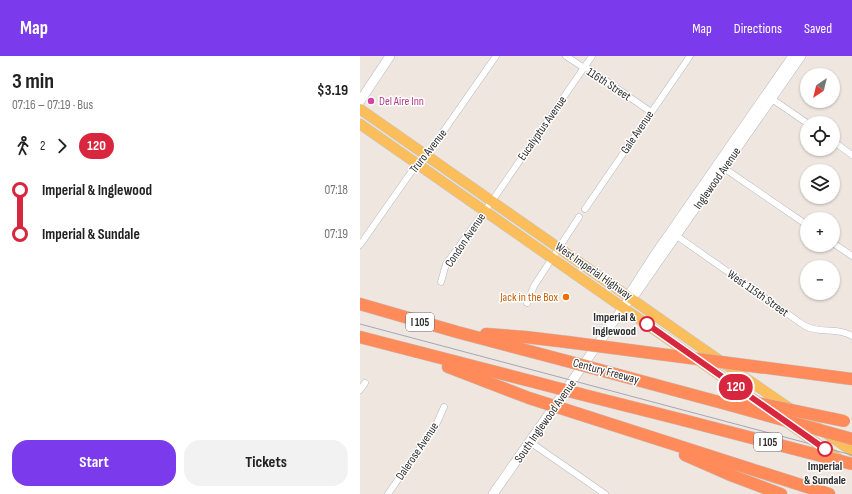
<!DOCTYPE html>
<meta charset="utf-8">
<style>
body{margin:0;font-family:"Sofia Sans Condensed",sans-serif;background:#f2f2f2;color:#222;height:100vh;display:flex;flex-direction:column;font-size:15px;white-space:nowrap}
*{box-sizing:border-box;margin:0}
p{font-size:13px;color:#767676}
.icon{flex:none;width:22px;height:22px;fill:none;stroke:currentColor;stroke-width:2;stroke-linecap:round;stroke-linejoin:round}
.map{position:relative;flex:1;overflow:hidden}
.side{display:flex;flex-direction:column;background:#fff;width:360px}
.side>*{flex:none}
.badge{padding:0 8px;border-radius:13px;font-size:14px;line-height:26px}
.needle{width:26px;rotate:215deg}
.tools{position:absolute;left:440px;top:12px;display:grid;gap:8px}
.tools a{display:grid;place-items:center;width:40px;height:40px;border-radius:50%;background:#fff;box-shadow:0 1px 3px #0004;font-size:20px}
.map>.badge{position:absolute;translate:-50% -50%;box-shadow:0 0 0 2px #fff}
.legs{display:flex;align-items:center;gap:6px;height:44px;padding:0 12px;font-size:13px}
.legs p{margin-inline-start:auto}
.headline{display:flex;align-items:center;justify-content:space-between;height:68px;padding:0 12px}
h1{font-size:22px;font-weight:700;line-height:30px}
.cta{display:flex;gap:8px;margin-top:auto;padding:8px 12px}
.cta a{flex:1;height:46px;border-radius:16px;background:#7c3aed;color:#fff;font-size:16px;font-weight:700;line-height:46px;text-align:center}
.cta a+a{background:#f2f2f2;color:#222}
ul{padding:0 12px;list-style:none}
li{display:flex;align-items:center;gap:14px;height:44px;font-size:15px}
li i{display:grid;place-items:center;width:6px;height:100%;margin:0 5px;background:currentColor}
li i::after{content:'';width:10px;height:10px;margin:-5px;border:3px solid;border-radius:50%;background:#fff}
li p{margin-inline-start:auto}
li:first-child i{background:linear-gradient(#0000 50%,currentColor 0)}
li:last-child i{background:linear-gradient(currentColor 50%,#0000 0)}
header{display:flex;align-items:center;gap:24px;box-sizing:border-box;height:56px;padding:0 20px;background:#7c3aed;color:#fff}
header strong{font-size:19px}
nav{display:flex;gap:22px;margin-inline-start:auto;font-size:14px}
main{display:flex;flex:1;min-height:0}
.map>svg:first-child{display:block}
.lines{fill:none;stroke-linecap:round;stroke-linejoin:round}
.street-casing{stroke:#b4b8c2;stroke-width:7}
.secondary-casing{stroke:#b4b8c2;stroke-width:10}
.primary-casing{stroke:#c4c4c4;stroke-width:11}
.highway-casing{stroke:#c4c4c4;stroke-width:13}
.street{stroke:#fff;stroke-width:6}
.secondary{stroke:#fff;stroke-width:9}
.primary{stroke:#fbbe5a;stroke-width:10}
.highway{stroke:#ff8b5b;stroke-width:12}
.tram{stroke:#a1a8b9;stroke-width:1}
.highway-bridge-casing{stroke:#c4c4c4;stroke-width:13;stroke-linecap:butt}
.highway-bridge{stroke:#ff8b5b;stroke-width:12}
.line-1-casing{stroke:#fff;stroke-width:9}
.line-1{stroke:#d7263d;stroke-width:6}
.hotel-dot{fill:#d1479c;stroke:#fff;stroke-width:1.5}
.food-dot{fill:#e8710a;stroke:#fff;stroke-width:1.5}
.stop-1-dot{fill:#fff;stroke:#d7263d;stroke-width:2}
.labels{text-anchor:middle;stroke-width:3;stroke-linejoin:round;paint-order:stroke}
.shield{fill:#fff;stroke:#6d6d6d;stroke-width:1}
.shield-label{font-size:11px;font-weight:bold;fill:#2e2e2e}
.street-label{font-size:12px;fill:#2e2e2e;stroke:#fff}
.hotel-label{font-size:12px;fill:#b23c85;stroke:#fff;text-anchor:start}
.food-label{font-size:12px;fill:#c56008;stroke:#fff;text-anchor:end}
.stop-label{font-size:12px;font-weight:bold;fill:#2e2e2e;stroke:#fff;text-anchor:end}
</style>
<header>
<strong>Map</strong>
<nav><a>Map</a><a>Directions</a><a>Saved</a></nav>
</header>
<main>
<section class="side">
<div class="headline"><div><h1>3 min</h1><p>07:16 – 07:19 · Bus</p></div><b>$3.19</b></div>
<div class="legs"><svg class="icon" aria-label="walk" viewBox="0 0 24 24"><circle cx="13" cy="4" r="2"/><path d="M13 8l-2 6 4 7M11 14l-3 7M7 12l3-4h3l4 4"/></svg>2<svg class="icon" aria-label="forward" viewBox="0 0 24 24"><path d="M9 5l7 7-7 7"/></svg><b class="badge" style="background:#d7263d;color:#fff">120</b></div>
<ul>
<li><i style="color:#d7263d"></i><b>Imperial &amp; Inglewood</b><p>07:18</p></li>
<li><i style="color:#d7263d"></i><b>Imperial &amp; Sundale</b><p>07:19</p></li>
</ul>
<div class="cta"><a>Start</a><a>Tickets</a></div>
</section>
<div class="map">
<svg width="492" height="438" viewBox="0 0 492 438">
<rect width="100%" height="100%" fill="#f0e6e0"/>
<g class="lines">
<!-- street casing -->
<g class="street-casing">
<g id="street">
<path d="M206 0 224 12 229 13 291 56"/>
<path d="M409 41 447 67"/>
<path d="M473 85 492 99"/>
<path d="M361 110 447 169"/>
<path d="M225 153 330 0"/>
<path d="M314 178 445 270C460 278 477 271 492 280"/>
<path d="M473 187 492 200"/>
<path d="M0 189 54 112 69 96 136 0"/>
<path d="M81 226 86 208 132 145 232 0"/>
<path d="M167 247 174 230 219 161"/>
<path d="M0 334 5 327"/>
<path d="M170 386 245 438"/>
<path d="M28 438 76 369 84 351"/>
</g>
</g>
<!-- secondary casing -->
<g class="secondary-casing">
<g id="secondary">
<path d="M0 45 30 0"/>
<path d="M271 236 294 200 433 0"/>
<path d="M133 438 270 242 276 237 441 0"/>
</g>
</g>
<!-- primary casing -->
<g class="primary-casing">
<g id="primary">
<path d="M0 53 346 295 492 395"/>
<path d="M0 68 398 346"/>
<path d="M428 367 479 403"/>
</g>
</g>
<!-- highway casing -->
<g class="highway-casing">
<g id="highway">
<path d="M0 248 97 276 203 304"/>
<path d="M126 278 165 281 207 286"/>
<path d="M0 281 178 327"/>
<path d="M88 311 169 342"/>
<path d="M240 314 370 349"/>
<path d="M220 338 323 364"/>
<path d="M219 358 469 438"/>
<path d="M325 399 373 420 421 438"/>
</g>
</g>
<!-- street -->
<use href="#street" class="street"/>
<!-- secondary -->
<use href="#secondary" class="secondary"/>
<!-- primary -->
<use href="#primary" class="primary"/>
<!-- highway -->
<use href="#highway" class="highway"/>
<!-- tram -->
<path class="tram" d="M0 268 492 399"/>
<!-- highway-bridge casing -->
<g class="highway-bridge-casing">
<g id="highway-bridge">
<path d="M207 286 492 323"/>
<path d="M203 304 240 314"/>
<path d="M178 327 220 338"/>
<path d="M169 342 219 358"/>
<path d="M379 347 388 345 484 365"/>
<path d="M370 349 492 383"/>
<path d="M323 364 492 408"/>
</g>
</g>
<!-- highway-bridge -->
<use href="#highway-bridge" class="highway-bridge"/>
</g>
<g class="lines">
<!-- line-1 casing -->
<g class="line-1-casing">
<path id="line-1" d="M287 268 465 393"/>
</g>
<!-- line-1 -->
<use href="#line-1" class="line-1"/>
</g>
<!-- markers -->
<circle class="hotel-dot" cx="11" cy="45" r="4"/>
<circle class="food-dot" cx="206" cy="241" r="4"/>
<g class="stop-1-dot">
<circle cx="287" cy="268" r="7"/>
<circle cx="465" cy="393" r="7"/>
</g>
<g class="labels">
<!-- shield labels -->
<g class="shield">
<rect x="46" y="257" width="28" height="18" rx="3"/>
<rect x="394" y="377" width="28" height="18" rx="3"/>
</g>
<g class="shield-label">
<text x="60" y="270">I 105</text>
<text x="408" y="390">I 105</text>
</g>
<!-- street labels -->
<g class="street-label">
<text transform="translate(249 28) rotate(33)" y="4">116th Street</text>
<text transform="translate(182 72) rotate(-55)" y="4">Eucalyptus Avenue</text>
<text transform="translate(277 76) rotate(-56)" y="4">Gale Avenue</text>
<text transform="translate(68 95) rotate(-52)" y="4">Truro Avenue</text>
<text transform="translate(357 122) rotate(-55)" y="4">Inglewood Avenue</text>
<text transform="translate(105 184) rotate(-56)" y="4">Condon Avenue</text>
<text transform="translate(234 215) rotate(35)" y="4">West Imperial Highway</text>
<text transform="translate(398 237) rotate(35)" y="4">West 115th Street</text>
<text transform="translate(246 315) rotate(15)" y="4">Century Freeway</text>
<text transform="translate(185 365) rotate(-55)" y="4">South Inglewood Avenue</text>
<text transform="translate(57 395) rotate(-56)" y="4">Dalerose Avenue</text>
</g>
<!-- hotel labels -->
<g class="hotel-label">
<text x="19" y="49">Del Aire Inn</text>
</g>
<!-- food labels -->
<g class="food-label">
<text x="198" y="245">Jack in the Box</text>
</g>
<!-- stop labels -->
<g class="stop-label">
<text x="276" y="265">Imperial &amp;<tspan x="276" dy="14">Inglewood</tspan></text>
<text x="465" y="414" text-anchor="middle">Imperial<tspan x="465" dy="14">&amp; Sundale</tspan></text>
</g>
</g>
</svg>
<div class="tools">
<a><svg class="needle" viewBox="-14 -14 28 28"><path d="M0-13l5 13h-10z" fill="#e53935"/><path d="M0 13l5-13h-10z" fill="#767676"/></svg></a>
<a><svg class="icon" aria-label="locate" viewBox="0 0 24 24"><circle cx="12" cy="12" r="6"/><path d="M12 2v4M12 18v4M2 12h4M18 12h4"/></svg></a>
<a><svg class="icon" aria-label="layers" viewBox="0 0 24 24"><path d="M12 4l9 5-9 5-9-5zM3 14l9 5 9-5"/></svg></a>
<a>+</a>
<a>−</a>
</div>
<b class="badge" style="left:376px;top:331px;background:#d7263d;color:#fff">120</b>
</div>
</main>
